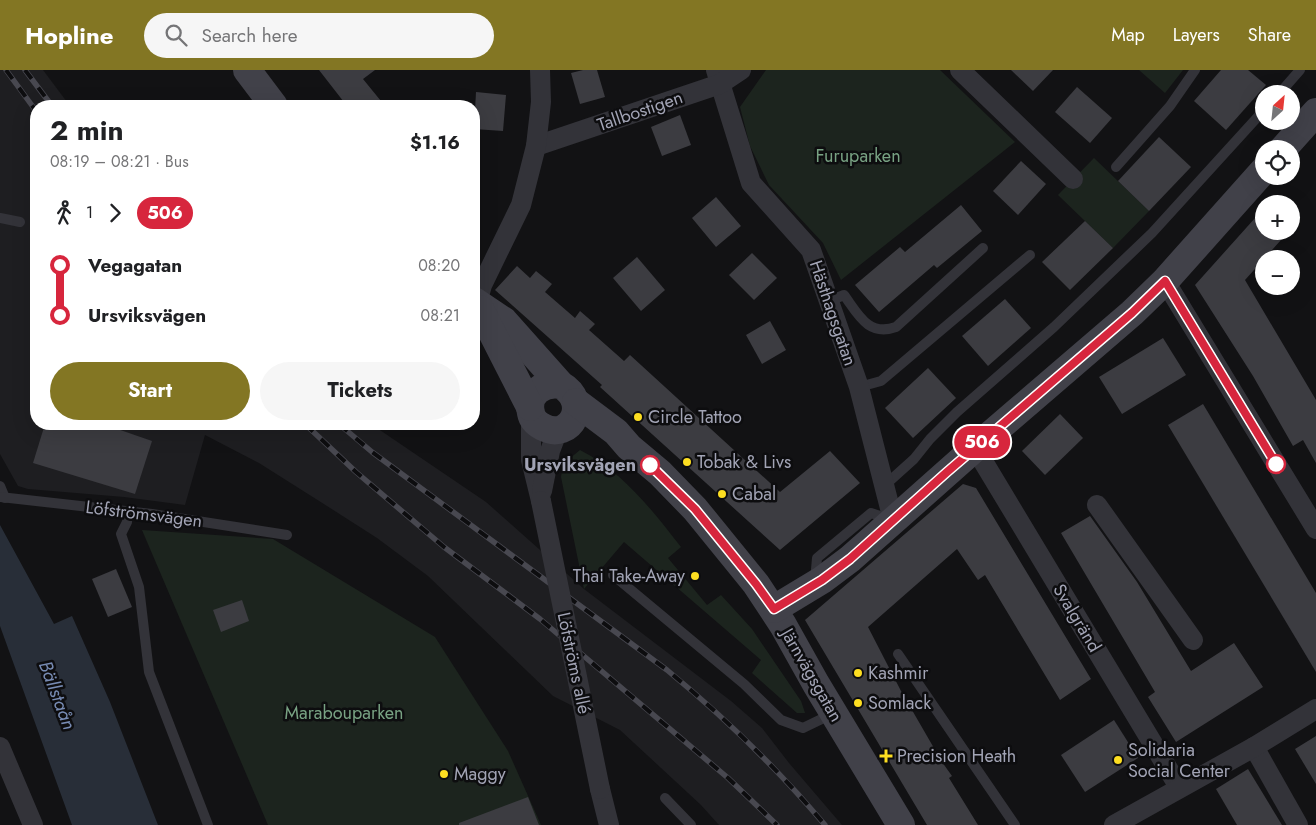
<!DOCTYPE html>
<meta charset="utf-8">
<style>
body{margin:0;font-family:Jost,sans-serif;background:#f6f6f6;color:#202124;height:100vh;display:flex;flex-direction:column;font-size:19px;white-space:nowrap}
*{box-sizing:border-box;margin:0}
p{font-size:16px;color:#757577}
.icon{flex:none;width:28px;height:28px;fill:none;stroke:currentColor;stroke-width:2;stroke-linecap:round;stroke-linejoin:round}
.map{position:relative;flex:1;overflow:hidden}
.details{position:absolute;left:30px;top:30px;width:450px;height:330px;display:flex;flex-direction:column;background:#fff;border-radius:20px;box-shadow:0 5px 20px #0002}
.details>*{flex:none}
.badge{padding:0 10px;border-radius:16px;font-size:18px;line-height:32px}
.needle{width:32px;rotate:27deg}
.tools{position:absolute;left:1255px;top:15px;display:grid;gap:10px}
.tools a{display:grid;place-items:center;width:45px;height:45px;border-radius:50%;background:#fff;box-shadow:0 5px 20px #0002;font-size:25px}
.map>.badge{position:absolute;translate:-50% -50%;box-shadow:0 0 0 2px #fff}
.legs{display:flex;align-items:center;gap:8px;height:55px;padding:0 20px;font-size:16px}
.legs p{margin-inline-start:auto}
.summary{display:flex;align-items:center;justify-content:space-between;height:85px;padding:0 20px}
h1{font-size:28px;font-weight:700;line-height:38px}
.primary-button{display:flex;gap:10px;margin-top:auto;padding:10px 20px}
.primary-button a{flex:1;height:58px;border-radius:30px;background:#837623;color:#fff;font-size:20px;font-weight:700;line-height:58px;text-align:center}
.primary-button a+a{background:#f6f6f6;color:#202124}
ul{padding:0 20px;list-style:none}
li{display:flex;align-items:center;gap:18px;height:50px;font-size:19px}
li i{display:grid;place-items:center;width:8px;height:100%;margin:0 6px;background:currentColor}
li i::after{content:'';width:12px;height:12px;margin:-6px;border:4px solid;border-radius:50%;background:#fff}
li p{margin-inline-start:auto}
li:first-child i{background:linear-gradient(#0000 50%,currentColor 0)}
li:last-child i{background:linear-gradient(currentColor 50%,#0000 0)}
header{display:flex;align-items:center;gap:30px;box-sizing:border-box;height:70px;padding:0 25px;background:#837623;color:#fff}
header strong{font-size:24px}
nav{display:flex;gap:28px;margin-inline-start:auto;font-size:18px}
.search{width:350px;height:45px;background:#f6f6f6;display:flex;align-items:center;gap:12px;box-sizing:border-box;padding:0 18px;border-radius:28px;color:#757577;font-size:19px}
.map>svg:first-child{display:block}
.built{fill:#1e1e21}
.green{fill:#1c241e}
.water{fill:#282e38}
.building{fill:#3c3c41}
.lines{fill:none;stroke-linecap:round;stroke-linejoin:round}
.lane{stroke:#333339;stroke-width:10}
.street{stroke:#333339;stroke-width:20}
.secondary{stroke:#414149;stroke-width:28}
.rail-casing{stroke:#484850;stroke-width:5.5}
.rail{stroke:#0d0d0f;stroke-width:4;stroke-dasharray:11;stroke-linecap:butt}
.street-bridge{stroke:#333339;stroke-width:20}
.line-1-casing{stroke:#fff;stroke-width:11}
.line-1{stroke:#d7263d;stroke-width:8}
.poi-dot{fill:#fdde21;stroke:#0d0d0f;stroke-width:2}
.stop-1-dot{fill:#fff;stroke:#d7263d;stroke-width:2.5}
.labels{text-anchor:middle;stroke-width:5;stroke-linejoin:round;paint-order:stroke}
.street-label{font-size:18px;fill:#a2a4b5;stroke:#0d0d0f}
.park-label{font-size:18px;fill:#78a283;stroke:#0d0d0f}
.poi-label{font-size:18px;fill:#a2a4b5;stroke:#0d0d0f;text-anchor:start}
.stop-label{font-size:18px;font-weight:bold;fill:#a2a4b5;stroke:#0d0d0f;text-anchor:end}
.water-label{font-size:19px;font-style:italic;fill:#778bb3;stroke:#0d0d0f}
</style>
<header>
<strong>Hopline</strong>
<div class="search"><svg class="icon" aria-label="search" viewBox="0 0 24 24"><circle cx="10" cy="10" r="6"/><path d="M15 15l6 6"/></svg>Search here</div>
<nav><a>Map</a><a>Layers</a><a>Share</a></nav>
</header>
<div class="map">
<svg width="1316" height="755" viewBox="0 0 1316 755">
<rect width="100%" height="100%" fill="#121214"/>
<!-- built -->
<path class="built" d="M0 0H43L70 36H36V354H371L486 432 584 519 731 631 762 658 789 693 842 755H719L701 735 620 660 553 626 428 506 377 468 327 436 259 393 205 365 185 435 124 427 28 419 18 416 0 384Z"/>
<!-- green -->
<g class="green">
<path d="M766 0H940L1015 72 841 210 823 173 769 115 750 76 740 37Z"/>
<path d="M1139 0H1183L1165 23Z"/>
<path d="M1094 88 1149 141 1113 178 1058 125Z"/>
<path d="M580 380C623 402 652 440 681 477L668 488 707 535 721 525 752 559 801 631 805 643H797L752 603 761 590 624 472 584 519 561 407 563 394Z"/>
<path d="M142 460 273 469 435 567 508 681 541 755H268Z"/>
</g>
<!-- water -->
<path class="water" d="M0 455 54 554 72 546 110 632 158 755H72L0 556Z"/>
<!-- building -->
<g class="building">
<path d="M319 0H375L363 9 385 36H347Z"/>
<path d="M583 0H597L605 27 580 34 571 3Z"/>
<path d="M1011 0H1053L1033 21Z"/>
<path d="M1221 0H1248L1266 15 1226 60 1194 31Z"/>
<path d="M1077 17 1112 48 1090 73 1055 42Z"/>
<path d="M476 22 506 25 503 61 474 59Z"/>
<path d="M680 45 691 75 662 86 651 57Z"/>
<path d="M1159 67 1191 97 1149 141 1118 111Z"/>
<path d="M1021 91 1046 114 1018 145 993 121Z"/>
<path d="M716 127 741 156 716 177 692 148Z"/>
<path d="M961 135 982 161 937 198 934 195 879 242 855 215 900 177 905 182Z"/>
<path d="M1264 138V161H1289L1245 210 1316 330V393L1303 370 1293 376 1253 306 1195 215Z"/>
<path d="M1085 151 1113 178 1070 220 1042 192Z"/>
<path d="M752 183 777 208 754 230 729 205Z"/>
<path d="M637 187 665 220 641 241 613 208Z"/>
<path d="M517 196 530 208 536 201 552 214 545 222 575 248 580 241 595 254 589 260 624 291 630 285 780 422 830 381 860 413 780 480 600 317 602 315 495 220Z"/>
<path d="M1005 229 1031 258 988 296 962 266Z"/>
<path d="M770 251 786 280 762 294 746 265Z"/>
<path d="M1163 268 1186 305 1122 344 1099 307Z"/>
<path d="M928 298 956 328 913 368 885 338Z"/>
<path d="M1203 334 1316 523V602L1168 355Z"/>
<path d="M1060 344 1083 368 1045 405 1022 381Z"/>
<path d="M45 354H103L152 371 135 424 33 393Z"/>
<path d="M963 414 976 418 1091 609 1060 630 985 505 978 510 957 479 868 557 901 621 942 692 952 706 949 708 978 755H927L805 550Z"/>
<path d="M1090 446 1137 512 1191 601 1234 573 1263 617 1176 672 1148 627 1155 622 1061 463Z"/>
<path d="M116 499 132 537 108 547 92 509Z"/>
<path d="M242 530 249 551 221 562 213 540Z"/>
<path d="M1114 650 1138 688 1085 722 1061 685Z"/>
<path d="M1316 666V714L1295 679Z"/>
<path d="M1248 699 1262 722 1282 755H1237L1216 719Z"/>
<path d="M528 727 539 755H459V753Z"/>
</g>
<g class="lines">
<!-- lane -->
<g class="lane">
<path d="M1279 24 1300 0"/>
<path d="M1116 97 1170 36 1195 0"/>
<path d="M0 148 20 152"/>
<path d="M829 231 844 225C858 244 868 267 896 257L983 178"/>
<path d="M859 317 881 311 1030 185"/>
<path d="M0 416 5 428"/>
<path d="M884 416 914 389 930 369 957 342 1054 257 1152 163 1264 40"/>
<path d="M0 427 152 444 287 465"/>
<path d="M128 441 127 452 121 464 139 517 149 602 208 755"/>
<path d="M613 505 744 614 781 650 803 658 832 644"/>
<path d="M815 511 817 488 871 443 892 450"/>
<path d="M898 584 1015 755"/>
<path d="M665 728 691 755"/>
</g>
<!-- street -->
<g class="street">
<path d="M716 0 751 113 811 180 859 317 893 450"/>
<path d="M960 0 1073 109"/>
<path d="M536 76 720 14 741 0"/>
<path d="M1165 211 1316 459"/>
<path d="M477 233 482 215 521 135 536 76 541 32 540 0"/>
<path d="M531 344V390L541 431"/>
<path d="M975 378 1179 717"/>
<path d="M542 421 550 381 558 360"/>
<path d="M1097 435 1193 570"/>
<path d="M0 677 33 755"/>
<path d="M1254 677 1298 755"/>
<path d="M600 719 609 755"/>
<path d="M1114 755 1254 677 1316 639"/>
</g>
<!-- secondary -->
<g class="secondary">
<path d="M247 0 274 36"/>
<path d="M1283 79 1316 42"/>
<path d="M474 231 504 251 561 315C591 332 571 372 543 357 537 354 532 349 531 343 526 323 544 312 561 315"/>
<path d="M480 239 530 337"/>
<path d="M576 332 616 362 629 377 660 403 695 439 756 514 783 555 816 614 901 755"/>
<path d="M774 539 822 510 850 489 975 378 1132 243 1165 211 1264 100"/>
</g>
<!-- rail casing -->
<g class="rail-casing">
<g id="rail">
<path d="M6 0 36 41"/>
<path d="M25 0 52 36"/>
<path d="M305 354 356 402 444 477 540 549 728 708 777 755"/>
<path d="M339 354 372 382 667 600C724 647 777 698 825 755"/>
</g>
</g>
<!-- rail -->
<use href="#rail" class="rail"/>
<!-- street-bridge -->
<path class="street-bridge" d="M541 431 600 719"/>
</g>
<g class="lines">
<!-- line-1 casing -->
<g class="line-1-casing">
<path id="line-1" d="M650 395 695 439 756 514 774 539 822 510 850 489 947 402 1132 243 1165 211 1276 394"/>
</g>
<!-- line-1 -->
<use href="#line-1" class="line-1"/>
</g>
<!-- markers -->
<g class="poi-dot">
<circle cx="638" cy="347" r="5"/>
<circle cx="687" cy="392" r="5"/>
<circle cx="722" cy="424" r="5"/>
<circle cx="695" cy="506" r="5"/>
<circle cx="858" cy="603" r="5"/>
<circle cx="858" cy="633" r="5"/>
<path d="M883.5 678.5h5v5h5v5h-5v5h-5v-5h-5v-5h5z"/>
<circle cx="1118" cy="690" r="5"/>
<circle cx="444" cy="704" r="5"/>
</g>
<g class="stop-1-dot">
<circle cx="1276" cy="394" r="9"/>
<circle cx="650" cy="395" r="9"/>
</g>
<g class="labels">
<!-- street labels -->
<g class="street-label">
<text transform="translate(640 41) rotate(-19)" y="6">Tallbostigen</text>
<text transform="translate(833 243) rotate(71)" y="6">Hästhagsgatan</text>
<text transform="translate(144 444) rotate(7)" y="6">Löfströmsvägen</text>
<text transform="translate(1077 548) rotate(59)" y="6">Svalgränd</text>
<text transform="translate(574 593) rotate(78)" y="6">Löfströms allé</text>
<text transform="translate(812 605) rotate(60)" y="6">Järnvägsgatan</text>
</g>
<!-- park labels -->
<g class="park-label">
<text x="858" y="92">Furuparken</text>
<text x="344" y="649">Marabouparken</text>
</g>
<!-- poi labels -->
<g class="poi-label">
<text x="648" y="353">Circle Tattoo</text>
<text x="697" y="398">Tobak &amp; Livs</text>
<text x="732" y="430">Cabal</text>
<text x="685" y="512" text-anchor="end">Thai Take-Away</text>
<text x="868" y="609">Kashmir</text>
<text x="868" y="639">Somlack</text>
<text x="1128" y="686">Solidaria<tspan x="1128" dy="21">Social Center</tspan></text>
<text x="897" y="692">Precision Heath</text>
<text x="454" y="710">Maggy</text>
</g>
<!-- stop labels -->
<g class="stop-label">
<text x="636" y="401">Ursviksvägen</text>
</g>
<!-- water labels -->
<g class="water-label">
<text transform="translate(58 625) rotate(69)" y="7">Bällstaån</text>
</g>
</g>
</svg>
<div class="tools">
<a><svg class="needle" viewBox="-14 -14 28 28"><path d="M0-13l5 13h-10z" fill="#e53935"/><path d="M0 13l5-13h-10z" fill="#757577"/></svg></a>
<a><svg class="icon" aria-label="locate" viewBox="0 0 24 24"><circle cx="12" cy="12" r="6"/><path d="M12 2v4M12 18v4M2 12h4M18 12h4"/></svg></a>
<a>+</a>
<a>−</a>
</div>
<b class="badge" style="left:982px;top:372px;background:#d7263d;color:#fff">506</b>
<section class="details">
<div class="summary"><div><h1>2 min</h1><p>08:19 – 08:21 · Bus</p></div><b>$1.16</b></div>
<div class="legs"><svg class="icon" aria-label="walk" viewBox="0 0 24 24"><circle cx="13" cy="4" r="2"/><path d="M13 8l-2 6 4 7M11 14l-3 7M7 12l3-4h3l4 4"/></svg>1<svg class="icon" aria-label="forward" viewBox="0 0 24 24"><path d="M9 5l7 7-7 7"/></svg><b class="badge" style="background:#d7263d;color:#fff">506</b></div>
<ul>
<li><i style="color:#d7263d"></i><b>Vegagatan</b><p>08:20</p></li>
<li><i style="color:#d7263d"></i><b>Ursviksvägen</b><p>08:21</p></li>
</ul>
<div class="primary-button"><a>Start</a><a>Tickets</a></div>
</section>
</div>
